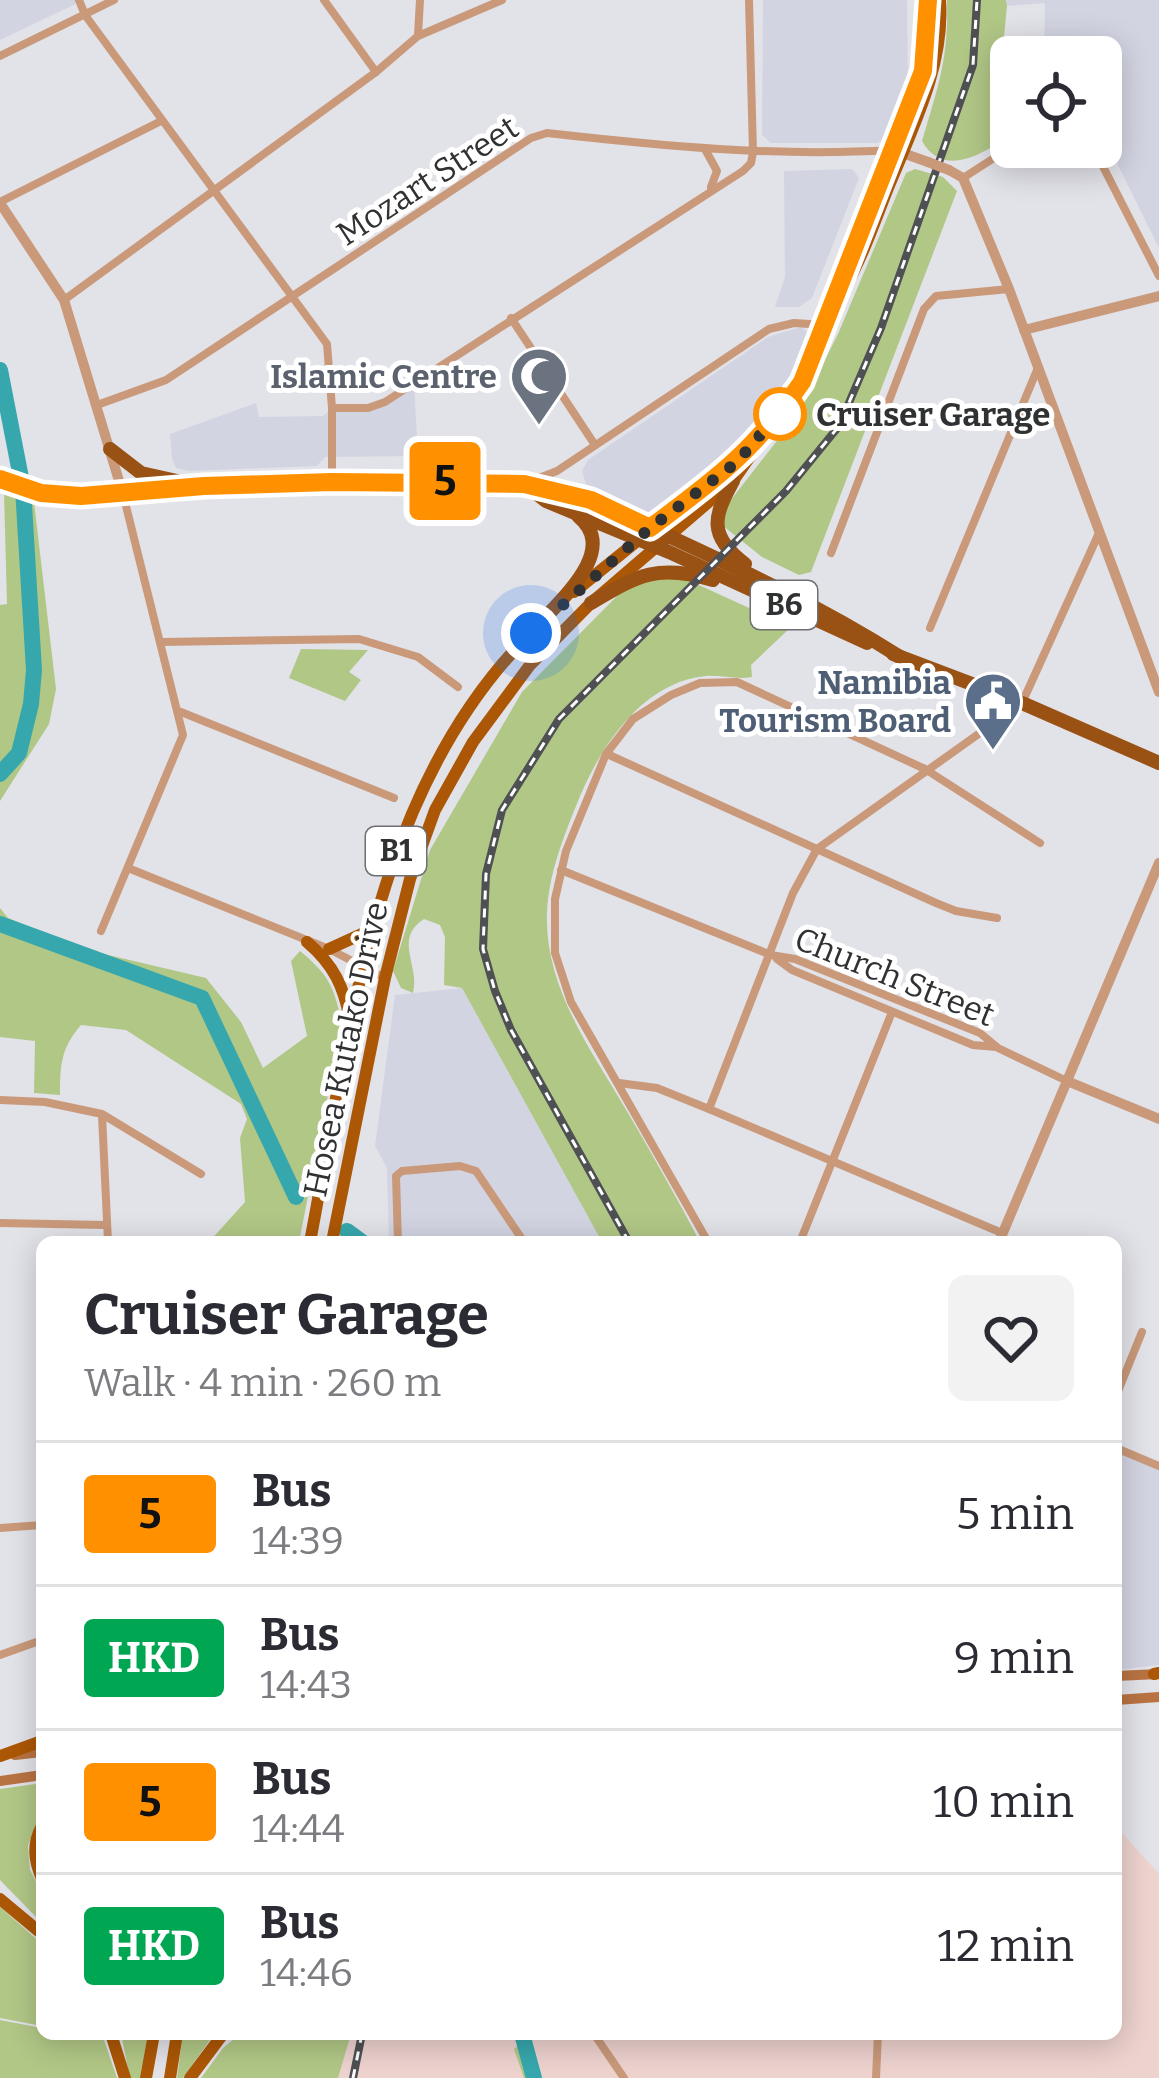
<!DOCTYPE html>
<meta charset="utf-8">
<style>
body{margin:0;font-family:Bitter,serif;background:#f2f2f3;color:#2b2b33;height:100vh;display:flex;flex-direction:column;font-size:45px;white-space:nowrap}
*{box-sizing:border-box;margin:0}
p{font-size:39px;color:#7c7c81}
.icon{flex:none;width:66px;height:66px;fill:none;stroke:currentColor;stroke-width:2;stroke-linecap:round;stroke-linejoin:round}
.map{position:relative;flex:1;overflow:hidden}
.side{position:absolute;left:36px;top:1236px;width:1086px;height:804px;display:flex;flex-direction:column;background:#fff;border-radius:18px;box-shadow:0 6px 30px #0003}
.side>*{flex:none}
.badge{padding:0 24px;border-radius:9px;font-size:42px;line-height:78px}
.fabs{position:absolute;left:990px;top:36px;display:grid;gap:24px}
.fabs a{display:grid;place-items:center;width:132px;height:132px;border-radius:18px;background:#fff;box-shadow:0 6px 30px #0003;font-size:60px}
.you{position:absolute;width:60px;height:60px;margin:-30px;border:9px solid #fff;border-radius:50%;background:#1a73e8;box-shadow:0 0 0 18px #1a73e833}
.map>.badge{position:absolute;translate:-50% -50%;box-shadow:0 0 0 6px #fff}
.round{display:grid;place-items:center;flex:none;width:126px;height:126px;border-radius:18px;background:#f2f2f3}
.summary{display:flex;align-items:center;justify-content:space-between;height:204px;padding:0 48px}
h1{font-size:57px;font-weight:700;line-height:90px}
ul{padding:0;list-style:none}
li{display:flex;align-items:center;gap:36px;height:144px;padding:0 48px;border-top:3px solid #e1e1e2}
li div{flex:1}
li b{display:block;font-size:45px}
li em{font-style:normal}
li .badge{min-width:132px;font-weight:700;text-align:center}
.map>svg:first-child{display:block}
.built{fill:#d3d4e2}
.industrial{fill:#edd2ce}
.green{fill:#b1c786}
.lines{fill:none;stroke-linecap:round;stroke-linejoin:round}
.river{stroke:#36a8ad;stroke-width:16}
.minor{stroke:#c9997a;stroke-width:8}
.tertiary{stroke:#c9997a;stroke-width:10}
.secondary{stroke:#b97343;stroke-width:10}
.primary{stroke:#ac5705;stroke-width:12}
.trunk{stroke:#9a5214;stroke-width:14}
.rail-casing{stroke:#4f5053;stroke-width:8}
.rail{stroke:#fff;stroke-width:3;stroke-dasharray:9;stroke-linecap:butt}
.tertiary-bridge{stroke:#c9997a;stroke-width:10}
.line-casing{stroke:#fff;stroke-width:27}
.line{stroke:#ff9000;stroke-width:18}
.walk{stroke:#303133;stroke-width:12;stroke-dasharray:0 21.6}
.stop-dot{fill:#fff;stroke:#ff9000;stroke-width:6}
.labels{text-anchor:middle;stroke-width:10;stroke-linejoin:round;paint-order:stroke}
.shield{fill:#fff;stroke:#6e6f70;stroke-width:3}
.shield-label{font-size:30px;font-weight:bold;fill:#303133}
.street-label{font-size:33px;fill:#303133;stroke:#fff}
.worship-label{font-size:33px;font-weight:bold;fill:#5b616d;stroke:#fff;text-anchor:end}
.stop-label{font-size:33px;font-weight:bold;fill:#303133;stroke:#fff;text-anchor:start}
.service-label{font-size:33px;font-weight:bold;fill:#4e5e75;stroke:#fff;text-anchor:end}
</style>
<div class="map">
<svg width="1159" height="2078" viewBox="0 0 1159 2078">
<rect width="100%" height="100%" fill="#e2e2e9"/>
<!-- built -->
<g class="built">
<path d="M0 0H84L0 40Z"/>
<path d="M763 0H907L908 89 885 139 877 143H771L762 135Z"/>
<path d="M1006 0H1159V248L1101 131V57H1044L1045 3 1007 6Z"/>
<path d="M852 169 859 178 812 298 799 307H775L785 277 784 171Z"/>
<path d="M801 327 813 336 810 349 793 384 760 427 652 516 586 484 582 471 588 460 768 337Z"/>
<path d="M414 384 418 456 325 457 317 466 188 471 176 468 172 458 170 434 256 403 259 417 323 416 332 408H368Z"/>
<path d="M462 988 602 1242H389L387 1168 375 1146 395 995Z"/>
<path d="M1116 1447 1159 1465V1665L1116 1670Z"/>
</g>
<!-- industrial -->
<path class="industrial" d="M1116 1826 1159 1874V2078H338L351 2034H1116Z"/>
<!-- green -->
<g class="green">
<path d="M947 0H1006L1007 6 999 87 1011 94V135C985 152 944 180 922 141 938 87 949 58 947 0Z"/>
<path d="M915 169 943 177 957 191 811 572 799 575 762 557 722 525 723 510 797 415 838 334 906 173Z"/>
<path d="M4 492 34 502 56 689 49 724 0 801V605L7 604Z"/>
<path d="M679 576 791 627 751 665 752 677C736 680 722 675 706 676 640 682 597 752 576 806 562 841 549 874 547 912 544 988 592 1051 628 1113 653 1156 677 1198 700 1242H602L462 988 444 985 445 937 440 925 424 919C393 939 420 965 413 993L401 988 393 971 430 850 522 692 624 589 646 579Z"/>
<path d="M301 649 368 650 349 672 361 680 345 701 289 678Z"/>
<path d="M0 908 8 918 87 950 206 978 241 1022 263 1068 307 1036 291 961 300 951C330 976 334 987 342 1024L299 1242H209L245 1202 240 1138 247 1119 241 1104 126 1030 81 1025C61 1048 60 1065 60 1095L34 1093 35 1041 0 1037Z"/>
<path d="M42 1783V1815L28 1845 30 1870 42 1893V1923L0 1880V1789Z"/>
<path d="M0 1907 42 1944V2026L0 2018Z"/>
<path d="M0 2020 42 2028V2034H102L117 2078H0Z"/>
<path d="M121 2034H148L140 2078H130Z"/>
<path d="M183 2034H214L183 2078H177Z"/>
<path d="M240 2034H351L338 2078H201L223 2048Z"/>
<path d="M529 2037 540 2078H524L514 2049Z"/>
</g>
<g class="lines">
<!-- river -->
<g class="river">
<path d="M0 370 23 488 34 670 31 704 19 753 0 774"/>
<path d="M0 924 202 998 296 1197"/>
<path d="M347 1231 362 1242"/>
<path d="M522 2034 534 2078"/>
</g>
<!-- minor -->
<g class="minor">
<path d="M79 0 85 15 327 344 332 408V482"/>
<path d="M324 0 376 72"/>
<path d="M418 35 420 0"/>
<path d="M0 56 114 0"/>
<path d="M1093 147 1159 276"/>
<path d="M706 151 717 171 711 187"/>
<path d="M963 178 1011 147"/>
<path d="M0 202 161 121"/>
<path d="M64 300 376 72 418 36 502 0"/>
<path d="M511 318 595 445"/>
<path d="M97 405 166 380 531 138 547 133C663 146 775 157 892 150"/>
<path d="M332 408H368L385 402 743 171 751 163 753 152 749 0"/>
<path d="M526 483 557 471 769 329 794 323 825 325"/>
<path d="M831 553 924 309 936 296 1009 289"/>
<path d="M930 628 1037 370"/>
<path d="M161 642 359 639 418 657 458 687"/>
<path d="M181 712 394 798"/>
<path d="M607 754 936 903 956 911 997 918"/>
<path d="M128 868 329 949 385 978"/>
<path d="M561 870 771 955 795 959 980 1033 998 1048 1067 1081"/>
<path d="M101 931 183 735 123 494"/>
<path d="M777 959 792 970 973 1045 996 1047"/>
<path d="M619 1083 657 1088 709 1109 1002 1233"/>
<path d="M0 1100 45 1102 102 1114 201 1174"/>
<path d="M709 1109 793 893 817 849 1022 703 1099 533"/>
<path d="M102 1115 108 1242"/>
<path d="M0 1223 106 1225"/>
<path d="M398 1242 396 1176 402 1171 460 1166 476 1171 524 1242"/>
<path d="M708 1242 571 1002 555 953V899L566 851 606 754 633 719 671 695 700 683 737 682 925 769 1040 843"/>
<path d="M800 1242 892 1012"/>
<path d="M1116 1396 1142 1332"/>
<path d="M1116 1448 1159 1466"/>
<path d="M0 1528 42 1525"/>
<path d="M0 1655 42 1640"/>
<path d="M594 2034 624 2078"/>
<path d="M876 2078 878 2034"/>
</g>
<!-- tertiary -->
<g class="tertiary">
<path d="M897 151 928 162"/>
<path d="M949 170 963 178 1009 289 1159 692"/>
<path d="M0 203 64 300 123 494"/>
<path d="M1024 330 1159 296"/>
<path d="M1067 1081 1159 1119"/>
<path d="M999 1242 1159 863"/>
</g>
<!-- secondary -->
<g class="secondary">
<path d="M1116 1676 1159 1674"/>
<path d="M1116 1700 1159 1697"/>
<path d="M15 1755 42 1752"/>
<path d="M0 1781 42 1775"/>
</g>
<!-- primary -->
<g class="primary">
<path d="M843 291C862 259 874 223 888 188 912 129 945 65 940 0"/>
<path d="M574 592 745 454"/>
<path d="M307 942C334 965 344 987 350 1020"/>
<path d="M329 949 375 928"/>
<path d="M310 1242C351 1030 372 784 537 627"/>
<path d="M332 1242 385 978 410 879 435 810 473 742 530 665 591 603 733 481 802 382 923 71 928 0"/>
<path d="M1154 1674 1159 1673"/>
<path d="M0 1756 42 1741"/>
<path d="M42 1826C32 1844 34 1860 42 1879"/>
<path d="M0 1899 42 1934"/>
<path d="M111 2034 125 2078"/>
<path d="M146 2078 154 2034"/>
<path d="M170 2078 177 2034"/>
<path d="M190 2078 223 2034"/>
</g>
<!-- trunk -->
<g class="trunk">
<path d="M110 449 141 473 186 483"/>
<path d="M0 479C67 505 130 492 199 486 257 482 315 482 373 482 447 481 520 478 591 500 699 551 799 593 900 657"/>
<path d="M733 481C713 517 708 536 745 564"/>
<path d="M528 487 546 501 669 552 867 643"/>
<path d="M591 603C639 574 658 564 713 580"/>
<path d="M531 633C555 604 622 552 578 516"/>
<path d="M893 654 1022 703 1159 763"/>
</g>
<!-- rail casing -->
<g class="rail-casing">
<g id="rail">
<path d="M629 1242 511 1030 495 991 483 949 486 874 502 810 559 719 786 491 839 426 881 328 973 65 977 0"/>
<path d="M353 2078 362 2034"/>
</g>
</g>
<!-- rail -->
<use href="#rail" class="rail"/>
<!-- tertiary-bridge -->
<path class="tertiary-bridge" d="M928 162 949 170"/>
</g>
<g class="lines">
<!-- line casing -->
<g class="line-casing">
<path id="line" d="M0 479 41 493 81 496 204 486 332 482 524 484 591 500 650 528C716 479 755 450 802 382L923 71 928 0"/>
</g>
<!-- line -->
<use href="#line" class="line"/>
<!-- walk -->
<path class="walk" d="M531 633 650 528 737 462 786 405 780 414"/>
</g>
<!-- icons -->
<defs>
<g id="mosque-pin" transform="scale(3)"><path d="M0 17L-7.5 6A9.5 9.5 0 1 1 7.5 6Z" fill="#6b7280" stroke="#fff"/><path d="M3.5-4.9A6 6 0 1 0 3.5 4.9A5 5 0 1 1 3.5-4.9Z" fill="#fff"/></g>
<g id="civic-pin" transform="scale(3)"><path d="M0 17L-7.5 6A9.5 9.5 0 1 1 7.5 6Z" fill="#5c6f8a" stroke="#fff"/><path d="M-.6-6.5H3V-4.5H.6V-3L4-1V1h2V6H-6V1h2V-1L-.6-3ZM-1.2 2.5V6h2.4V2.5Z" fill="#fff"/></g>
</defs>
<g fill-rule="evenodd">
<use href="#mosque-pin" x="539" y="376"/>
<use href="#civic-pin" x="993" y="701"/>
</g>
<!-- markers -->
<circle class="stop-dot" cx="780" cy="414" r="24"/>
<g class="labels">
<!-- shield labels -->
<g class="shield">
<rect x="751" y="581" width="66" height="48" rx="9"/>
<rect x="366" y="827" width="60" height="48" rx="9"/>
</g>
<g class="shield-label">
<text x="784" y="615">B6</text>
<text x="396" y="861">B1</text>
</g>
<!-- street labels -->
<g class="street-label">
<text transform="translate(427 180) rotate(-33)" y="12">Mozart Street</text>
<text transform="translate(895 976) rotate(22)" y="12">Church Street</text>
<text transform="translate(345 1049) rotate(-78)" y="12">Hosea Kutako Drive</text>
</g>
<!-- worship labels -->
<g class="worship-label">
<text x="497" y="388">Islamic Centre</text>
</g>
<!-- stop labels -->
<g class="stop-label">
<text x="816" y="426">Cruiser Garage</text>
</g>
<!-- service labels -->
<g class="service-label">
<text x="951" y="694">Namibia<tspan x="951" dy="38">Tourism Board</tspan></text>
</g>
</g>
</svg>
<div class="fabs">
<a><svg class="icon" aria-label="locate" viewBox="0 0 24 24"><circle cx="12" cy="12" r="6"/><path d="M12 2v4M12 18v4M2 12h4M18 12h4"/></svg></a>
</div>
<div class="you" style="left:531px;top:633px"></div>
<b class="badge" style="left:445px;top:481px;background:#ff9000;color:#111">5</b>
<section class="side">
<div class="summary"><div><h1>Cruiser Garage</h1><p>Walk · 4 min · 260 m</p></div><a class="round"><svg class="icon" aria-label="heart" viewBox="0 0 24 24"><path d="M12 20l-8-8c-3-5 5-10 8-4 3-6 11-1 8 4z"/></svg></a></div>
<ul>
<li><span class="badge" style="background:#ff9000;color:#111">5</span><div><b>Bus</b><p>14:39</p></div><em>5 min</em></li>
<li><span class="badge" style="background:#00a651;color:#fff">HKD</span><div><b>Bus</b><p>14:43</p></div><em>9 min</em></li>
<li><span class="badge" style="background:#ff9000;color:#111">5</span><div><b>Bus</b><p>14:44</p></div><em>10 min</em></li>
<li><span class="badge" style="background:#00a651;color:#fff">HKD</span><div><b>Bus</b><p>14:46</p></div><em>12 min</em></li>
</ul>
</section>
</div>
